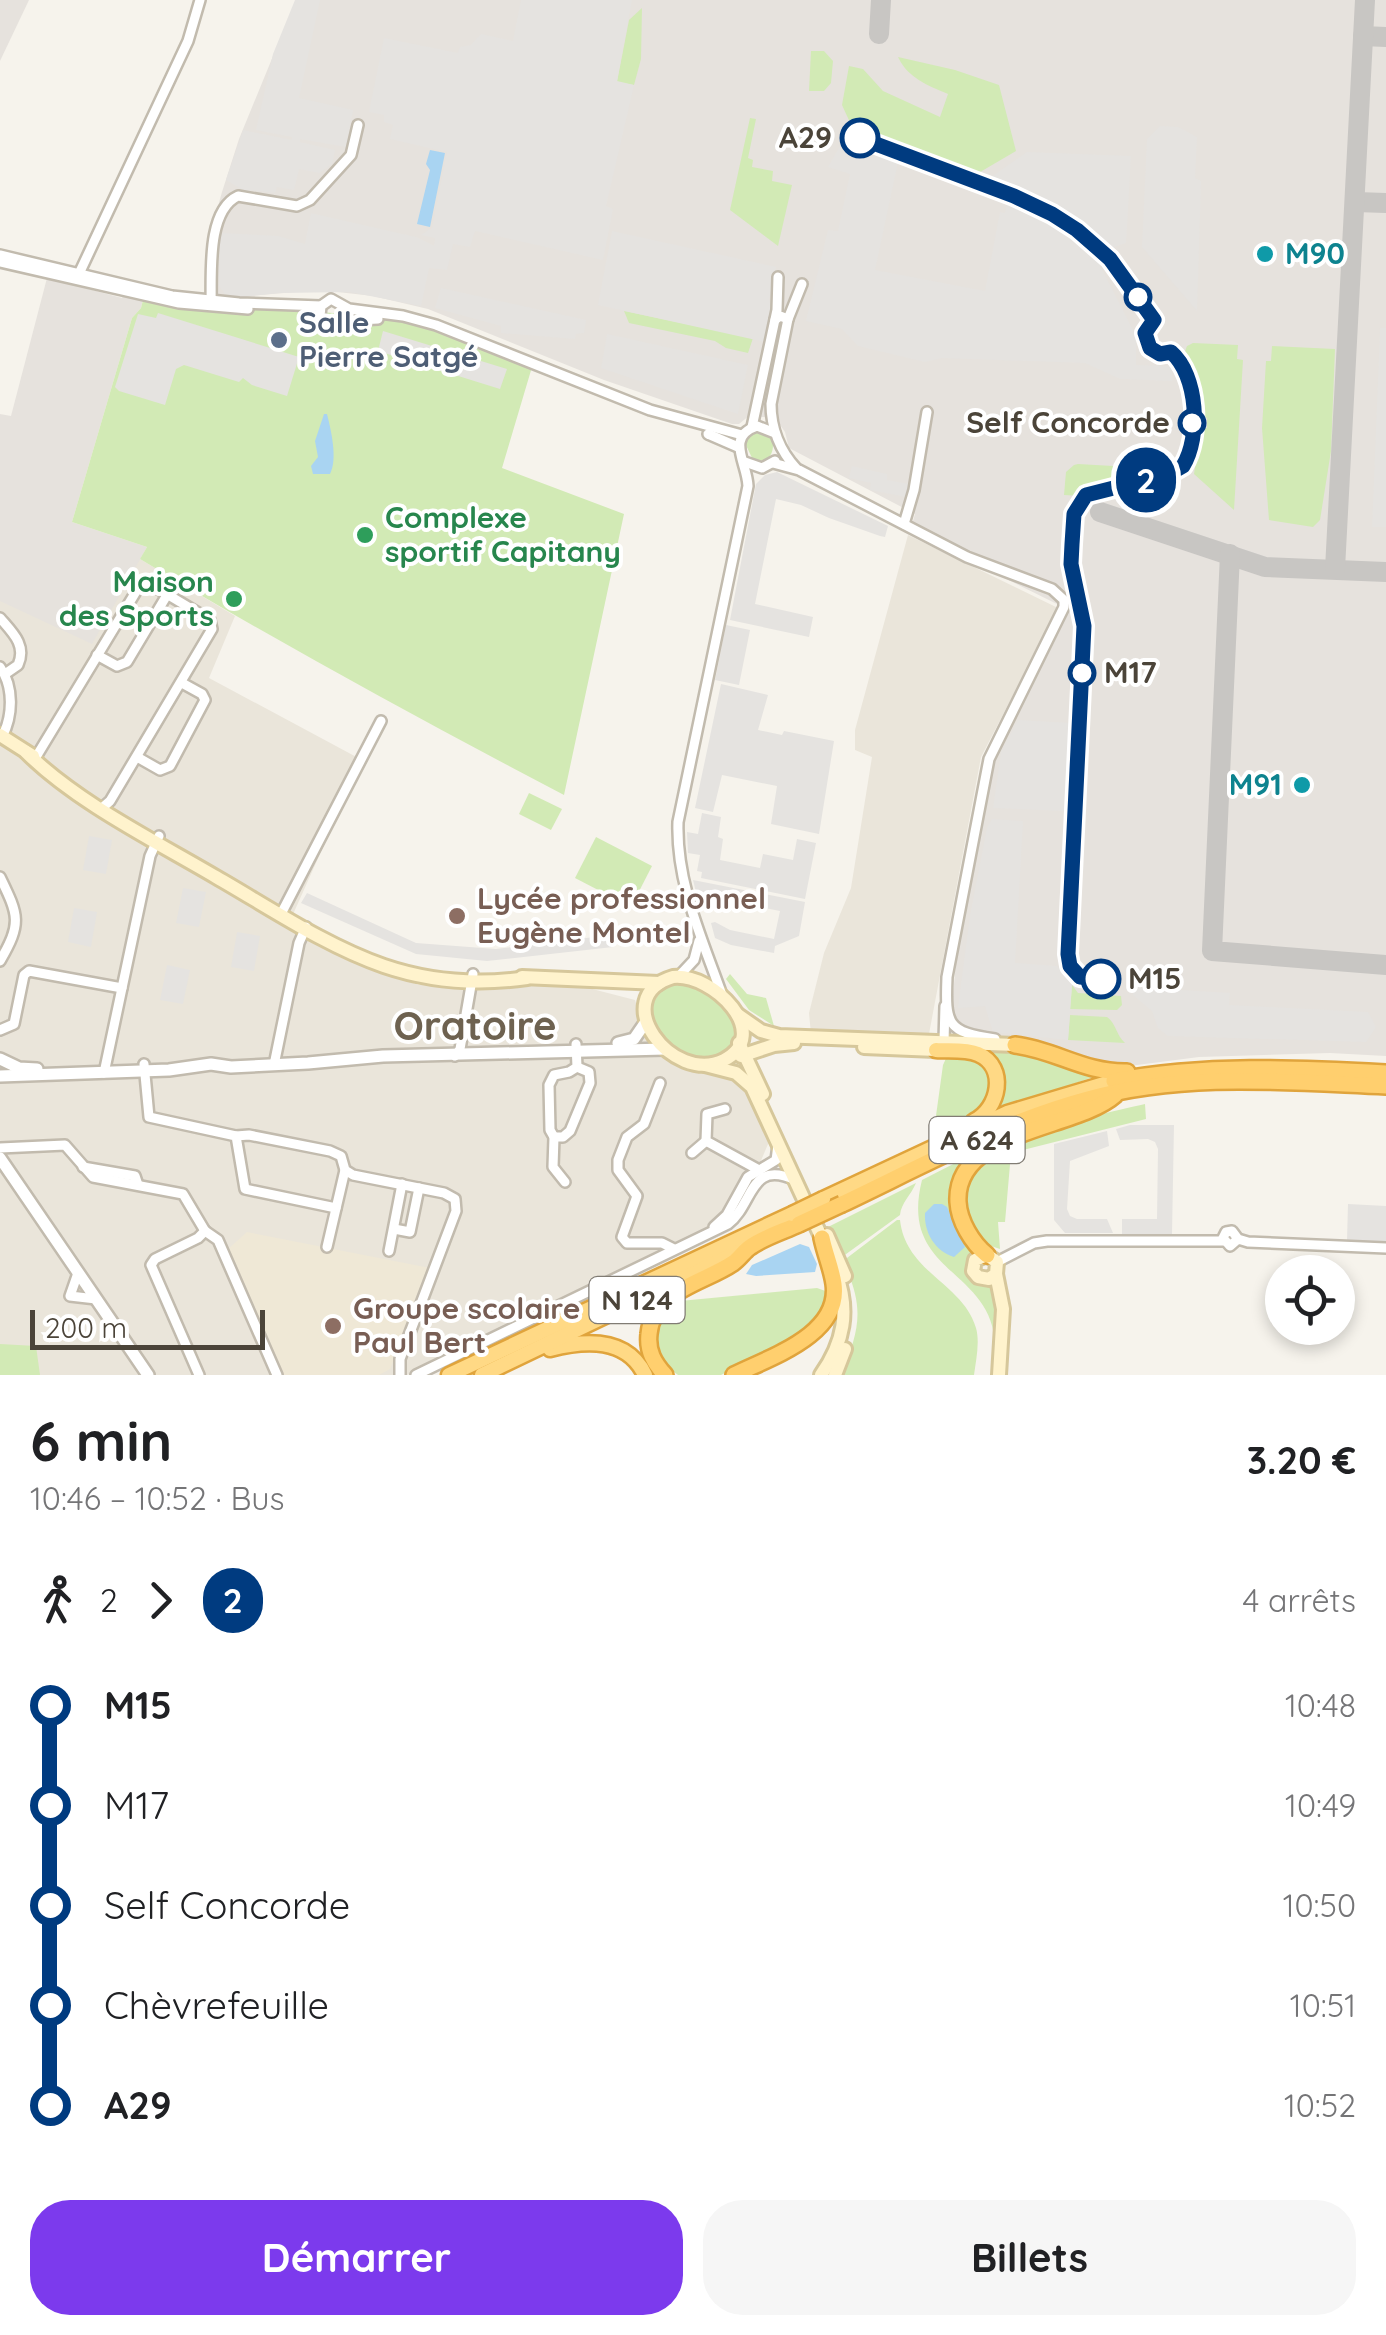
<!DOCTYPE html>
<html lang="fr">
<meta charset="utf-8">
<style>
body{margin:0;font-family:Quicksand,sans-serif;background:#f6f6f6;color:#202124;height:100vh;display:flex;flex-direction:column;font-size:38px;white-space:nowrap}
*{box-sizing:border-box;margin:0}
p{font-size:32px;color:#757577}
.icon{flex:none;width:55px;height:55px;fill:none;stroke:currentColor;stroke-width:2;stroke-linecap:round;stroke-linejoin:round}
.map{position:relative;height:1375px;overflow:hidden}
.drawer{display:flex;flex-direction:column;background:#fff;flex:1}
.drawer>*{flex:none}
.badge{padding:0 20px;border-radius:32px;font-size:35px;line-height:65px}
.buttons{position:absolute;left:1265px;top:1255px;display:grid;gap:20px}
.buttons a{display:grid;place-items:center;width:90px;height:90px;border-radius:50%;background:#fff;box-shadow:0 5px 15px #0003;font-size:50px}
.scale{position:absolute;left:30px;bottom:25px;width:235px;box-sizing:border-box;padding-left:10px;border:5px solid #4b4439;border-top:0;font-size:28px;line-height:35px;white-space:nowrap;color:#4b4439;-webkit-text-stroke:8px #fff;paint-order:stroke}
.map>.badge{position:absolute;translate:-50% -50%;box-shadow:0 0 0 5px #fff}
.legs{display:flex;align-items:center;gap:15px;height:110px;padding:0 30px;font-size:32px}
.legs p{margin-inline-start:auto}
.overview{display:flex;align-items:center;justify-content:space-between;height:170px;padding:0 30px}
h1{font-size:55px;font-weight:700;line-height:75px}
.cta{display:flex;gap:20px;margin-top:auto;padding:20px 30px}
.cta a{flex:1;height:115px;border-radius:40px;background:#7c3aed;color:#fff;font-size:40px;font-weight:700;line-height:115px;text-align:center}
.cta a+a{background:#f6f6f6;color:#202124}
ul{padding:0 30px;list-style:none}
li{display:flex;align-items:center;gap:35px;height:100px;font-size:38px}
li i{display:grid;place-items:center;width:15px;height:100%;margin:0 12px;background:currentColor}
li i::after{content:'';width:25px;height:25px;margin:-12px;border:8px solid;border-radius:50%;background:#fff}
li p{margin-inline-start:auto}
li:first-child i{background:linear-gradient(#0000 50%,currentColor 0)}
li:last-child i{background:linear-gradient(currentColor 50%,#0000 0)}
.map>svg:first-child{display:block}
.residential{fill:#eae5da}
.industrial{fill:#e6e2dd}
.education{fill:#efe8d6}
.green{fill:#d2eab5}
.parking{fill:#e5e3e0}
.water{fill:#a9d4f2}
.lines{fill:none;stroke-linecap:round;stroke-linejoin:round}
.taxiway{stroke:#c8c6c3;stroke-width:20}
.minor-casing{stroke:#c2bbae;stroke-width:14}
.tertiary-casing{stroke:#c2bbae;stroke-width:16}
.secondary-casing{stroke:#d6c79b;stroke-width:18}
.trunk-casing{stroke:#e0a43c;stroke-width:19}
.motorway-casing{stroke:#e0a43c;stroke-width:20}
.minor{stroke:#fff;stroke-width:9}
.tertiary{stroke:#fff;stroke-width:11}
.secondary{stroke:#fff3cd;stroke-width:12}
.trunk{stroke:#ffd985;stroke-width:14}
.motorway{stroke:#ffcf6e;stroke-width:15}
.trunk-bridge-casing{stroke:#e0a43c;stroke-width:19;stroke-linecap:butt}
.motorway-bridge-casing{stroke:#e0a43c;stroke-width:20;stroke-linecap:butt}
.trunk-bridge{stroke:#ffd985;stroke-width:14}
.motorway-bridge{stroke:#ffcf6e;stroke-width:15}
.line-1-casing{stroke:#fff;stroke-width:22}
.line-1{stroke:#003b80;stroke-width:15}
.stop-1-dot{fill:#fff;stroke:#003b80;stroke-width:5}
.culture-dot{fill:#0f9aa8;stroke:#fff;stroke-width:4}
.service-dot{fill:#5c6f8a;stroke:#fff;stroke-width:4}
.leisure-dot{fill:#2e9e5b;stroke:#fff;stroke-width:4}
.education-dot{fill:#8d6e63;stroke:#fff;stroke-width:4}
.labels{text-anchor:middle;stroke-width:8;stroke-linejoin:round;paint-order:stroke}
.shield{fill:#fff;stroke:#817c74;stroke-width:2.5}
.shield-label{font-size:28px;font-weight:bold;fill:#4b4439}
.stop-label{font-size:30px;font-weight:bold;fill:#4b4439;stroke:#fff;text-anchor:end}
.culture-label{font-size:30px;font-weight:bold;fill:#0d838f;stroke:#fff;text-anchor:start}
.service-label{font-size:30px;font-weight:bold;fill:#4e5e75;stroke:#fff;text-anchor:start}
.leisure-label{font-size:30px;font-weight:bold;fill:#27864d;stroke:#fff;text-anchor:start}
.education-label{font-size:30px;font-weight:bold;fill:#785e54;stroke:#fff;text-anchor:start}
.district-label{font-size:40px;font-weight:bold;fill:#6e6250;stroke:#fff}
</style>
<div class="map">
<svg width="1386" height="1375" viewBox="0 0 1386 1375">
<rect width="100%" height="100%" fill="#f6f3ec"/>
<!-- residential -->
<g class="residential">
<path d="M908 535 1058 608 981 757 929 1034H811L809 1013 824 953 851 888 872 757 855 750V730Z"/>
<path d="M140 559 235 616 209 678 362 760 290 921 351 955 418 985 565 982 635 1000 650 1044 679 1066 699 1072 722 1071 749 1088 771 1137 760 1163 724 1213 697 1238 407 1375H0V599Z"/>
</g>
<!-- industrial -->
<g class="industrial">
<path d="M0 0H29L0 61Z"/>
<path d="M296 0H1386V1056L1330 1053 1199 1057 1106 1069 1053 1045 972 1033 953 1022 952 1006 962 897 987 764 1063 607 910 531 915 514 789 448 785 432 776 419 750 415 739 424H732L604 380 428 309 373 296 320 290 237 297 210 293 208 241 222 192 239 139Z"/>
<path d="M47 278 122 298 123 296 143 300 141 308 132 318 72 522 147 547 92 644 0 601V414L11 416Z"/>
</g>
<!-- education -->
<path class="education" d="M247 1232 430 1268 390 1369 379 1375H281L227 1256V1250Z"/>
<!-- green -->
<g class="green">
<path d="M642 8 641 59 634 85 617 82 629 20Z"/>
<path d="M811 51H824L833 61 831 83 824 91H809Z"/>
<path d="M898 57 955 70 999 85 1016 151 975 175 853 129 842 105 849 66 863 69 883 91 940 117 948 94C927 85 908 78 898 57Z"/>
<path d="M750 118 756 119 748 158 753 160 752 167 773 171 772 181 792 185 778 246 730 210Z"/>
<path d="M155 299 231 309 297 310 404 319 532 367 502 468 624 514 564 795C421 720 279 643 140 559L147 547 72 522 132 318 141 308 143 300Z"/>
<path d="M624 311 753 338 748 353 726 348 715 341 629 323Z"/>
<path d="M1193 343 1238 345 1237 359 1243 360 1234 510 1194 474 1201 429 1207 428V418L1197 413 1196 377 1184 354 1187 346Z"/>
<path d="M1272 346 1335 349 1331 451 1320 520 1313 527 1269 520 1262 428 1266 361H1271Z"/>
<path d="M758 429 771 433C774 444 775 455 764 461L753 460 744 441 748 434Z"/>
<path d="M1074 465 1078 464 1166 469 1089 490 1081 496 1064 495 1066 472Z"/>
<path d="M529 793 562 809 551 830 519 814Z"/>
<path d="M596 837 652 866 631 907 575 878Z"/>
<path d="M730 974 747 994 766 998 774 1026 749 1010 726 979Z"/>
<path d="M683 983 703 990 732 1016C748 1068 687 1068 661 1038 657 1032 654 1023 651 1016 652 997 664 985 683 983Z"/>
<path d="M1072 985 1078 993 1121 996 1122 1005 1117 1010 1070 1009Z"/>
<path d="M1070 1015 1107 1017C1116 1023 1116 1035 1125 1043L1068 1040Z"/>
<path d="M968 1047 1027 1051 1096 1076 995 1111 1000 1080Z"/>
<path d="M948 1054C981 1056 991 1063 990 1098L972 1118 930 1135 935 1123 943 1065Z"/>
<path d="M1145 1104 1146 1119 1011 1153 1005 1222H998L1000 1249 979 1242C972 1224 959 1202 966 1183 981 1140 1104 1113 1145 1104Z"/>
<path d="M963 1159 967 1162 957 1178 977 1253 966 1266C971 1280 976 1287 993 1284L1000 1314 995 1346C993 1267 898 1275 922 1180Z"/>
<path d="M916 1183C911 1195 901 1203 900 1215L842 1257 828 1227Z"/>
<path d="M897 1220H900C906 1273 963 1283 976 1328 980 1342 976 1360 974 1375H841C860 1329 865 1308 843 1261Z"/>
<path d="M817 1288 831 1293 815 1322 793 1338 721 1375H678C650 1356 648 1319 680 1301Z"/>
<path d="M0 1344 36 1346 40 1375H0Z"/>
</g>
<!-- parking -->
<g class="parking">
<path d="M295 0H320L299 98 353 110 346 147 300 139V142L335 150 332 164 319 173 299 169 294 190 277 187 275 193 251 190 248 193 226 180 243 130 292 140V137L256 130 273 54Z"/>
<path d="M521 0H632L617 81 634 85 606 206 613 209 603 260 475 231 470 247 453 244 447 270 429 268 421 306 350 292 279 293 235 298 225 294 219 286 220 233 278 236 305 244 311 213 416 237 434 246 435 238 421 235 432 228 447 152 390 139 393 125 384 122V115L369 112 384 38 458 53 460 47 471 45 481 34 513 41Z"/>
<path d="M1160 126 1178 127 1197 137 1195 178 1201 181 1197 311 1142 247 1147 139Z"/>
<path d="M840 146 898 162 875 270 985 291 1000 212 1005 213 1007 204 1022 207 1064 230 1094 254 1136 336V365L1172 366V381L1120 379 1085 363 942 358 925 362 858 346 842 329 806 321 828 230 838 231 850 174 828 167Z"/>
<path d="M1027 152 1131 156 1126 243 1111 248 1056 207 1030 194 987 180Z"/>
<path d="M612 231 776 267 769 300 773 313 770 343 598 305Z"/>
<path d="M441 288 586 320 584 333 576 334 575 339 501 333V326L435 308Z"/>
<path d="M158 313 299 357 287 396 252 385 243 378 239 382 184 365 176 369 165 405 119 391 115 387 138 314 156 318Z"/>
<path d="M1380 328H1386V527H1372Z"/>
<path d="M383 331 507 369 500 389 378 351Z"/>
<path d="M607 334 748 365 738 414 601 368Z"/>
<path d="M852 466 887 474V480L909 484 906 497 870 490 871 483 849 478Z"/>
<path d="M777 472 888 526 885 537 880 536 829 518 801 505 776 499 755 604 813 617 809 637 730 620 756 484 765 475Z"/>
<path d="M726 625 750 630 739 685 715 680Z"/>
<path d="M721 684 768 695 758 730 782 735 784 731 834 741 819 834 771 824 777 786 722 775 713 812 695 808Z"/>
<path d="M1018 720 1072 723 1068 807 1065 811 993 808 1001 752Z"/>
<path d="M702 813 721 817 718 837 723 839 720 860 760 868 763 854 793 860 797 839 816 843 805 899 701 878 702 872 697 871 700 855 688 853 687 832 698 834Z"/>
<path d="M992 819 1023 821 1015 963 1057 966 1072 985 1068 1040 993 1032 985 1006 958 1008 970 916 987 828Z"/>
<path d="M89 836 112 840 106 874 83 870Z"/>
<path d="M693 880 805 902 799 936 775 946 774 953 731 945 715 938 711 923 715 922 730 930 774 939 780 911 728 901 726 910 699 905Z"/>
<path d="M183 888 206 892 199 927 176 923Z"/>
<path d="M307 893 416 943 496 949 611 935 613 947 487 961 416 954 301 903Z"/>
<path d="M74 908 97 912 91 947 68 942Z"/>
<path d="M237 932 260 936 254 971 231 967Z"/>
<path d="M167 965 190 970 183 1004 160 1000Z"/>
<path d="M1133 987 1230 993 1229 1005 1368 1012 1376 1027 1366 1042 1168 1036 1158 1028 1152 1011 1133 995Z"/>
<path d="M1130 1125H1174L1172 1234H1122V1219H1157L1158 1149 1155 1142 1148 1139 1120 1140 1116 1129Z"/>
<path d="M1107 1131 1109 1146 1070 1161 1067 1209 1070 1216 1077 1219H1107L1113 1233H1065L1054 1220V1144Z"/>
<path d="M1348 1204 1386 1206V1243L1347 1241Z"/>
</g>
<!-- water -->
<g class="water">
<path d="M430 150 445 153 430 227 417 224 430 170 426 164Z"/>
<path d="M324 414H327C331 430 338 459 330 474H313L311 466 318 457 315 441Z"/>
<path d="M934 1204H942L947 1207 965 1247 954 1257C935 1251 924 1233 925 1213Z"/>
<path d="M800 1244 809 1247 817 1264 815 1272 756 1276 746 1274 752 1265Z"/>
</g>
<g class="lines">
<!-- taxiway -->
<g class="taxiway">
<path d="M879 34 881 0"/>
<path d="M1363 36 1386 37"/>
<path d="M1356 202 1386 203"/>
<path d="M1100 512 1265 567 1386 572"/>
<path d="M1230 554 1212 951 1386 965"/>
<path d="M1335 569 1365 0"/>
</g>
<!-- minor casing -->
<g class="minor-casing">
<g id="minor">
<path d="M0 255 172 296 239 303 321 306"/>
<path d="M0 262 179 303 248 309"/>
<path d="M77 278 188 41 200 0"/>
<path d="M211 305C212 275 206 211 238 196L297 206 310 200 351 155 358 125"/>
<path d="M343 307V318L338 323 326 324 320 316 321 306 331 299 349 309 403 316 436 325 650 410 742 435"/>
<path d="M788 319 802 284"/>
<path d="M775 320 780 316 788 319 771 404C771 428 780 451 796 468"/>
<path d="M341 321 378 319"/>
<path d="M752 427 777 310 778 277"/>
<path d="M708 434 738 447"/>
<path d="M745 462 762 468 775 461"/>
<path d="M773 463 799 470 967 557 1052 589 1064 600V607L989 759 947 977C945 1025 947 1032 995 1039"/>
<path d="M904 524 914 490 927 412"/>
<path d="M0 618C12 632 27 645 18 665L5 674"/>
<path d="M97 655 117 666 127 662 167 595"/>
<path d="M0 667C14 687 13 716 2 737"/>
<path d="M36 757 140 585 150 584 210 620 212 629 110 801 102 808"/>
<path d="M137 757 160 770 170 766 205 700 202 694 182 683"/>
<path d="M0 877C19 916 22 923 0 961"/>
<path d="M281 914 381 721"/>
<path d="M679 976 694 960 699 941"/>
<path d="M722 995C702 938 676 883 678 822L748 486C747 462 725 437 757 426L775 433"/>
<path d="M0 1030 14 1024 24 975 29 971 122 988"/>
<path d="M941 1043 944 1041 945 1006"/>
<path d="M455 1056 460 1049 473 974"/>
<path d="M144 1064 149 1117 236 1136 245 1189 336 1208"/>
<path d="M274 1065 299 943 306 927"/>
<path d="M104 1073 150 856 159 836"/>
<path d="M660 1083 644 1124 627 1137 618 1160V1170L637 1196 622 1237 627 1243H662L674 1249"/>
<path d="M725 1109 707 1114 706 1141 759 1170"/>
<path d="M236 1136 249 1135 330 1151 341 1156 345 1170 353 1175 444 1193 455 1199 456 1211 400 1359V1375"/>
<path d="M554 1137H563L570 1131 590 1083 589 1072 577 1067"/>
<path d="M0 1148 65 1145 93 1177 183 1194 205 1231"/>
<path d="M692 1153 706 1141"/>
<path d="M83 1167 135 1176 138 1185"/>
<path d="M565 1182 553 1167 554 1137 550 1130 549 1085 554 1075 569 1072 577 1067 576 1044"/>
<path d="M714 1227 727 1215 748 1177 776 1160 778 1145"/>
<path d="M394 1229 410 1232 419 1188"/>
<path d="M205 1231 218 1240 277 1375"/>
<path d="M1238 1239 1230 1246 1223 1238 1226 1232 1232 1231 1238 1239 1248 1242 1386 1248"/>
<path d="M327 1247 345 1170"/>
<path d="M389 1251 402 1184"/>
<path d="M997 1262 1034 1243 1047 1241H1223"/>
<path d="M78 1273 70 1296 96 1299"/>
<path d="M199 1375 151 1265 155 1259 198 1238 205 1231"/>
<path d="M416 1375 728 1224C754 1204 749 1159 795 1180"/>
</g>
</g>
<!-- tertiary casing -->
<g class="tertiary-casing">
<g id="tertiary">
<path d="M618 1043 634 1039 645 1023"/>
<path d="M0 1059 19 1068 37 1069"/>
<path d="M0 1076 169 1070 211 1064 231 1067 308 1063 383 1056 665 1049"/>
<path d="M0 1158 148 1375"/>
</g>
</g>
<!-- secondary casing -->
<g class="secondary-casing">
<g id="secondary">
<path d="M0 735 33 756"/>
<path d="M26 752C76 802 155 841 216 877 270 908 326 946 384 966 431 982 479 985 527 978"/>
<path d="M522 977 659 983"/>
<path d="M673 977C713 973 774 1034 724 1060 672 1086 606 997 673 977Z"/>
<path d="M738 1015 761 1031 779 1036 1015 1045"/>
<path d="M739 1043 763 1094"/>
<path d="M864 1047 936 1050"/>
<path d="M741 1056 774 1045 794 1043"/>
<path d="M705 1065 736 1073 752 1087 825 1245"/>
<path d="M827 1235 845 1276"/>
<path d="M996 1274 989 1279 978 1277 973 1271 975 1260 987 1255 997 1262 996 1274 1003 1309 999 1375"/>
<path d="M821 1375C844 1342 850 1311 836 1273"/>
<path d="M835 1375 845 1349"/>
</g>
</g>
<!-- trunk casing -->
<g class="trunk-casing">
<g id="trunk">
<path d="M936 1050C948 1051 966 1049 978 1054 1008 1067 999 1109 974 1121"/>
<path d="M823 1199 1007 1113 1114 1081"/>
<path d="M550 1349C585 1340 627 1337 645 1375"/>
<path d="M449 1375 792 1214"/>
<path d="M482 1375 745 1249"/>
</g>
</g>
<!-- motorway casing -->
<g class="motorway-casing">
<g id="motorway">
<path d="M1015 1045C1056 1050 1084 1073 1127 1072"/>
<path d="M1114 1081C1205 1064 1294 1068 1386 1073"/>
<path d="M842 1204C922 1166 1002 1122 1088 1099 1185 1072 1287 1082 1386 1086"/>
<path d="M987 1255C972 1243 959 1221 958 1202 954 1130 1077 1129 1115 1095"/>
<path d="M665 1375C654 1363 647 1351 649 1334 653 1290 704 1283 733 1263 740 1258 744 1251 750 1247 764 1237 784 1231 799 1224"/>
<path d="M734 1375C770 1357 841 1335 834 1284 832 1269 825 1253 822 1238"/>
</g>
</g>
<!-- minor -->
<use href="#minor" class="minor"/>
<!-- tertiary -->
<use href="#tertiary" class="tertiary"/>
<!-- secondary -->
<use href="#secondary" class="secondary"/>
<!-- trunk -->
<use href="#trunk" class="trunk"/>
<!-- motorway -->
<use href="#motorway" class="motorway"/>
<!-- trunk-bridge casing -->
<g class="trunk-bridge-casing">
<path id="trunk-bridge" d="M792 1214 823 1199"/>
</g>
<!-- motorway-bridge casing -->
<g class="motorway-bridge-casing">
<path id="motorway-bridge" d="M799 1224 842 1204"/>
</g>
<!-- trunk-bridge -->
<use href="#trunk-bridge" class="trunk-bridge"/>
<!-- motorway-bridge -->
<use href="#motorway-bridge" class="motorway-bridge"/>
</g>
<g class="lines">
<!-- line-1 casing -->
<g class="line-1-casing">
<path id="line-1" d="M860 138 1014 196 1052 214 1077 230 1110 259 1154 320 1145 333 1150 348 1160 354 1171 352C1198 375 1201 437 1183 466L1169 474 1086 495 1074 514 1072 544 1071 564 1084 626 1068 954 1070 966 1080 977 1101 979"/>
</g>
<!-- line-1 -->
<use href="#line-1" class="line-1"/>
</g>
<!-- markers -->
<g class="stop-1-dot">
<circle cx="860" cy="138" r="18"/>
<circle cx="1138" cy="297" r="12"/>
<circle cx="1192" cy="423" r="12"/>
<circle cx="1082" cy="673" r="12"/>
<circle cx="1101" cy="979" r="18"/>
</g>
<g class="culture-dot">
<circle cx="1265" cy="254" r="10"/>
<circle cx="1302" cy="785" r="10"/>
</g>
<circle class="service-dot" cx="279" cy="340" r="10"/>
<g class="leisure-dot">
<circle cx="365" cy="535" r="10"/>
<circle cx="234" cy="599" r="10"/>
</g>
<g class="education-dot">
<circle cx="457" cy="916" r="10"/>
<circle cx="333" cy="1326" r="10"/>
</g>
<g class="labels">
<!-- shield labels -->
<g class="shield">
<rect x="929.5" y="1117" width="95" height="46" rx="8"/>
<rect x="589.5" y="1277" width="95" height="46" rx="8"/>
</g>
<g class="shield-label">
<text x="977" y="1150">A 624</text>
<text x="637" y="1310">N 124</text>
</g>
<!-- stop labels -->
<g class="stop-label">
<text x="832" y="148">A29</text>
<text x="1170" y="433">Self Concorde</text>
<text x="1104" y="683" text-anchor="start">M17</text>
<text x="1128" y="989" text-anchor="start">M15</text>
</g>
<!-- culture labels -->
<g class="culture-label">
<text x="1285" y="264">M90</text>
<text x="1282" y="795" text-anchor="end">M91</text>
</g>
<!-- service labels -->
<g class="service-label">
<text x="299" y="333">Salle<tspan x="299" dy="34">Pierre Satgé</tspan></text>
</g>
<!-- leisure labels -->
<g class="leisure-label">
<text x="385" y="528">Complexe<tspan x="385" dy="34">sportif Capitany</tspan></text>
<text x="214" y="592" text-anchor="end">Maison<tspan x="214" dy="34">des Sports</tspan></text>
</g>
<!-- education labels -->
<g class="education-label">
<text x="477" y="909">Lycée professionnel<tspan x="477" dy="34">Eugène Montel</tspan></text>
<text x="353" y="1319">Groupe scolaire<tspan x="353" dy="34">Paul Bert</tspan></text>
</g>
<!-- district labels -->
<g class="district-label">
<text x="475" y="1040">Oratoire</text>
</g>
</g>
</svg>
<div class="buttons">
<a><svg class="icon" aria-label="locate" viewBox="0 0 24 24"><circle cx="12" cy="12" r="6"/><path d="M12 2v4M12 18v4M2 12h4M18 12h4"/></svg></a>
</div>
<div class="scale">200 m</div>
<b class="badge" style="left:1146px;top:480px;background:#003b80;color:#fff">2</b>
</div>
<section class="drawer">
<div class="overview"><div><h1>6 min</h1><p>10:46 – 10:52 · Bus</p></div><b>3.20 €</b></div>
<div class="legs"><svg class="icon" aria-label="walk" viewBox="0 0 24 24"><circle cx="13" cy="4" r="2"/><path d="M13 8l-2 6 4 7M11 14l-3 7M7 12l3-4h3l4 4"/></svg>2<svg class="icon" aria-label="forward" viewBox="0 0 24 24"><path d="M9 5l7 7-7 7"/></svg><b class="badge" style="background:#003b80;color:#fff">2</b><p>4 arrêts</p></div>
<ul>
<li><i style="color:#003b80"></i><b>M15</b><p>10:48</p></li>
<li><i style="color:#003b80"></i><span>M17</span><p>10:49</p></li>
<li><i style="color:#003b80"></i><span>Self Concorde</span><p>10:50</p></li>
<li><i style="color:#003b80"></i><span>Chèvrefeuille</span><p>10:51</p></li>
<li><i style="color:#003b80"></i><b>A29</b><p>10:52</p></li>
</ul>
<div class="cta"><a>Démarrer</a><a>Billets</a></div>
</section>
